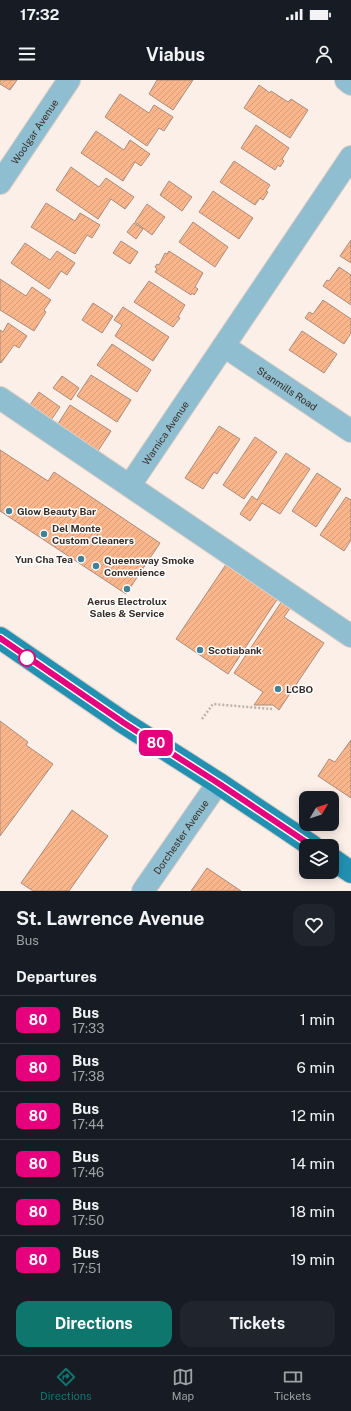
<!DOCTYPE html>
<style>
body{margin:0;font-family:"Public Sans",sans-serif;background:#20242c;color:#f1f3f6;height:100vh;display:flex;flex-direction:column;font-size:15px;white-space:nowrap}
*{box-sizing:border-box;margin:0}
p{font-size:13px;color:#9ea1a6}
.icon{flex:none;width:22px;height:22px;fill:none;stroke:currentColor;stroke-width:2;stroke-linecap:round;stroke-linejoin:round}
.map{position:relative;height:811px;overflow:hidden}
.details{display:flex;flex-direction:column;background:#171b24;flex:1}
.details>*{flex:none}
.badge{padding:0 8px;border-radius:6px;font-size:14px;line-height:26px}
.needle{width:26px;rotate:51deg}
.tools{position:absolute;left:299px;top:711px;display:grid;gap:8px}
.tools a{display:grid;place-items:center;width:40px;height:40px;border-radius:8px;background:#171b24;box-shadow:0 2px 10px #0003;font-size:20px}
.map>.badge{position:absolute;translate:-50% -50%;box-shadow:0 0 0 2px #fff}
h2{padding:0 16px;font-size:15px;line-height:36px}
.round{display:grid;place-items:center;flex:none;width:42px;height:42px;border-radius:12px;background:#20242c}
.headline{display:flex;align-items:center;justify-content:space-between;height:68px;padding:0 16px}
h1{font-size:19px;font-weight:700;line-height:30px}
.action{display:flex;gap:8px;margin-top:auto;padding:8px 16px}
.action a{flex:1;height:46px;border-radius:12px;background:#0f766e;color:#fff;font-size:16px;font-weight:700;line-height:46px;text-align:center}
.action a+a{background:#20242c;color:#f1f3f6}
ul{padding:0;list-style:none}
li{display:flex;align-items:center;gap:12px;height:48px;padding:0 16px;border-top:1px solid #363941}
li div{flex:1}
li b{display:block;font-size:15px}
li em{font-style:normal}
li .badge{min-width:44px;font-weight:700;text-align:center}
.status{display:flex;justify-content:space-between;align-items:center;height:28px;padding:0 20px;background:#171b24;direction:ltr}
.status svg{height:11px;fill:currentColor}
header{display:flex;justify-content:space-between;align-items:center;height:52px;padding:0 16px;background:#171b24;font-size:18px;font-weight:700}
.tabs{display:flex;justify-content:space-around;align-items:center;height:56px;border-top:1px solid #363941;background:#171b24;font-size:11px;color:#9ea1a6}
.tabs a{display:grid;justify-items:center;gap:2px}
.tabs .selected{color:#0f766e}
.map>svg:first-child{display:block}
.building{fill:url(#building-hatch);stroke:#aa8d7d}
.lines{fill:none;stroke-linecap:round;stroke-linejoin:round}
.minor-casing{stroke:#d9ccc5;stroke-width:24}
.major-casing{stroke:#d9ccc5;stroke-width:24}
.path{stroke:#beb1aa;stroke-width:2.5;stroke-dasharray:2 2;stroke-linecap:butt}
.minor{stroke:#8fbed0;stroke-width:22}
.major{stroke:#2291b1;stroke-width:22}
.line-casing{stroke:#fff;stroke-width:9}
.line{stroke:#e6007e;stroke-width:6}
.poi-dot{fill:#438196;stroke:#fff;stroke-width:1.5}
.stop-dot{fill:#fff;stroke:#e6007e;stroke-width:2}
.labels{text-anchor:middle;stroke-width:3;stroke-linejoin:round;paint-order:stroke}
.street-label{font-size:10px;fill:#372c25;stroke:#fff}
.poi-label{font-size:10px;font-weight:bold;fill:#372c25;stroke:#fff;text-anchor:start}
</style>
<div class="status"><b>17:32</b><svg viewBox="0 0 49 12"><path d="M0 12V9h3v3zM5 12V6h3v6zM10 12V3h3v9zM15 12V0h3v12zM26 1h20v11H26zM47 4h2v5h-2z"/></svg></div>
<header><svg class="icon" aria-label="menu" viewBox="0 0 24 24"><path d="M4 6h16M4 12h16M4 18h16"/></svg>Viabus<svg class="icon" aria-label="person" viewBox="0 0 24 24"><circle cx="12" cy="8" r="4"/><path d="M4 21q1-7 8-7t8 7"/></svg></header>
<div class="map">
<svg width="351" height="811" viewBox="0 0 351 811">
<defs>
<pattern id="building-hatch" width="6" height="6" patternUnits="userSpaceOnUse"><rect width="6" height="6" fill="#fab58b"/><path d="M-1 1l2-2M0 6l6-6M5 7l2-2" fill="none" stroke="#d79c78"/></pattern>
</defs>
<rect width="100%" height="100%" fill="#fcefe8"/>
<!-- building -->
<g class="building">
<path d="M0 0H17L10 10 0 4Z"/>
<path d="M157 0H193L173 30 149 14Z"/>
<path d="M259 5 270 13 271 11 288 22 291 19 308 30 290 58 244 28Z"/>
<path d="M120 14 149 33 154 25 173 37 164 51 159 48 147 66 105 37Z"/>
<path d="M256 45 289 68 282 79 284 81 280 87 278 85 275 90 241 68Z"/>
<path d="M96 51 124 70 130 60 150 74 141 86 135 82 123 101 81 73Z"/>
<path d="M234 81 270 105 266 111 268 112 263 120 260 118 255 125 220 102Z"/>
<path d="M71 87 99 107 106 98 134 117 125 129 111 119 98 139 56 110Z"/>
<path d="M169 101 192 117 182 131 160 115Z"/>
<path d="M213 111 253 138 239 159 199 132Z"/>
<path d="M46 123 75 141 80 133 100 145 92 158 87 155 75 174 31 147Z"/>
<path d="M147 124 165 137 152 155 135 142Z"/>
<path d="M193 142 228 167 215 187 179 162Z"/>
<path d="M134 143 143 149 136 159 127 152Z"/>
<path d="M351 160V183L340 176Z"/>
<path d="M121 161 138 172 130 184 113 173Z"/>
<path d="M25 163 50 180 57 171 75 183 67 195 61 191 49 209 11 183Z"/>
<path d="M169 171 203 193 195 207 198 209 194 215 192 213 191 215 155 192 157 189 155 187 157 184 159 185 165 173 167 174Z"/>
<path d="M339 187 351 195V225L323 206 327 200 329 201Z"/>
<path d="M0 199 26 216 32 207 51 220 44 230 46 232 34 251 0 230Z"/>
<path d="M149 201 185 225 178 237 180 238 173 247 134 222Z"/>
<path d="M323 220 351 239V253L344 264 305 238 309 232 313 234Z"/>
<path d="M93 223 113 236 102 253 82 240Z"/>
<path d="M123 227 169 257 153 281 115 256 122 245 114 240Z"/>
<path d="M8 243 27 256 19 268 14 265 1 283 0 282V250L3 252Z"/>
<path d="M302 251 337 274 324 293 289 270Z"/>
<path d="M112 264 151 290 137 312 97 285Z"/>
<path d="M91 295 131 320 117 342 77 316Z"/>
<path d="M62 296 79 308 71 320 53 308Z"/>
<path d="M39 312 60 327 51 340 30 325Z"/>
<path d="M70 325 111 351 96 374 56 347Z"/>
<path d="M219 346 240 359 217 394 214 392 203 409 185 398Z"/>
<path d="M255 357 277 372 244 419 223 405Z"/>
<path d="M0 370 48 401 54 392 160 463 126 514 0 431Z"/>
<path d="M286 373 310 389 280 434 262 423 250 441 240 434 252 416 257 420Z"/>
<path d="M317 393 341 409 316 447 292 431Z"/>
<path d="M346 417 351 420V460L344 471 320 455Z"/>
<path d="M227 483 278 518 228 594 176 559Z"/>
<path d="M282 521 291 527 284 537 324 563 279 630 273 625H254L263 612 234 593Z"/>
<path d="M0 641 28 662 26 665 53 684 0 756Z"/>
<path d="M351 660V718L318 696 329 679 335 682Z"/>
<path d="M72 730 108 756 69 811H33L21 803Z"/>
<path d="M207 788 241 811H191Z"/>
</g>
<g class="lines">
<!-- minor casing -->
<g class="minor-casing">
<g id="minor">
<path d="M346 0 351 4"/>
<path id="s1" d="M0 103 69 0"/>
<path id="s2" d="M224 266 351 351"/>
<path d="M0 318 351 556"/>
<path id="s3" d="M130 405 351 77"/>
<path id="s4" d="M143 811 218 703"/>
</g>
</g>
<!-- major casing -->
<g class="major-casing">
<g id="major">
<path d="M0 558 124 643 218 703 312 766"/>
<path d="M332 779 351 792"/>
</g>
</g>
<!-- path -->
<path class="path" d="M202 639 213 624 272 629"/>
<!-- minor -->
<use href="#minor" class="minor"/>
<!-- major -->
<use href="#major" class="major"/>
</g>
<g class="lines">
<!-- line casing -->
<g class="line-casing">
<path id="line" d="M0 558 124 643 218 703 312 766"/>
</g>
<!-- line -->
<use href="#line" class="line"/>
</g>
<!-- markers -->
<g class="poi-dot">
<circle cx="9" cy="431" r="4"/>
<circle cx="44" cy="454" r="4"/>
<circle cx="81" cy="479" r="4"/>
<circle cx="96" cy="486" r="4"/>
<circle cx="127" cy="509" r="4"/>
<circle cx="200" cy="570" r="4"/>
<circle cx="278" cy="609" r="4"/>
</g>
<circle class="stop-dot" cx="27" cy="578" r="8"/>
<g class="labels">
<!-- street labels -->
<g class="street-label">
<text dy="4" stroke="none"><textPath href="#s1" startOffset="62">Woolgar Avenue</textPath></text>
<text dy="4" stroke="none"><textPath href="#s2" startOffset="76">Stanmills Road</textPath></text>
<text dy="4" stroke="none"><textPath href="#s3" startOffset="63">Warnica Avenue</textPath></text>
<text dy="4" stroke="none"><textPath href="#s4" startOffset="66">Dorchester Avenue</textPath></text>
</g>
<!-- poi labels -->
<g class="poi-label">
<text x="17" y="435">Glow Beauty Bar</text>
<text x="52" y="452">Del Monte<tspan x="52" dy="12">Custom Cleaners</tspan></text>
<text x="73" y="483" text-anchor="end">Yun Cha Tea</text>
<text x="104" y="484">Queensway Smoke<tspan x="104" dy="12">Convenience</tspan></text>
<text x="127" y="525" text-anchor="middle">Aerus Electrolux<tspan x="127" dy="12">Sales &amp; Service</tspan></text>
<text x="208" y="574">Scotiabank</text>
<text x="286" y="613">LCBO</text>
</g>
</g>
</svg>
<div class="tools">
<a><svg class="needle" viewBox="-14 -14 28 28"><path d="M0-13l5 13h-10z" fill="#e53935"/><path d="M0 13l5-13h-10z" fill="#9ea1a6"/></svg></a>
<a><svg class="icon" aria-label="layers" viewBox="0 0 24 24"><path d="M12 4l9 5-9 5-9-5zM3 14l9 5 9-5"/></svg></a>
</div>
<b class="badge" style="left:156px;top:663px;background:#e6007e;color:#fff">80</b>
</div>
<section class="details">
<div class="headline"><div><h1>St. Lawrence Avenue</h1><p>Bus</p></div><a class="round"><svg class="icon" aria-label="heart" viewBox="0 0 24 24"><path d="M12 20l-8-8c-3-5 5-10 8-4 3-6 11-1 8 4z"/></svg></a></div>
<h2>Departures</h2>
<ul>
<li><span class="badge" style="background:#e6007e;color:#fff">80</span><div><b>Bus</b><p>17:33</p></div><em>1 min</em></li>
<li><span class="badge" style="background:#e6007e;color:#fff">80</span><div><b>Bus</b><p>17:38</p></div><em>6 min</em></li>
<li><span class="badge" style="background:#e6007e;color:#fff">80</span><div><b>Bus</b><p>17:44</p></div><em>12 min</em></li>
<li><span class="badge" style="background:#e6007e;color:#fff">80</span><div><b>Bus</b><p>17:46</p></div><em>14 min</em></li>
<li><span class="badge" style="background:#e6007e;color:#fff">80</span><div><b>Bus</b><p>17:50</p></div><em>18 min</em></li>
<li><span class="badge" style="background:#e6007e;color:#fff">80</span><div><b>Bus</b><p>17:51</p></div><em>19 min</em></li>
</ul>
<div class="action"><a>Directions</a><a>Tickets</a></div>
</section>
<nav class="tabs">
<a class="selected"><svg class="icon" aria-label="directions" viewBox="0 0 24 24"><path d="M12 3l9 9-9 9-9-9zM9 14v-3h6M13 9l2 2-2 2"/></svg>Directions</a>
<a><svg class="icon" aria-label="map" viewBox="0 0 24 24"><path d="M3 6l6-2 6 2 6-2v14l-6 2-6-2-6 2zM9 4v14M15 6v14"/></svg>Map</a>
<a><svg class="icon" aria-label="tickets" viewBox="0 0 24 24"><path d="M3 7h18v10H3zM15 7v10"/></svg>Tickets</a>
</nav>
